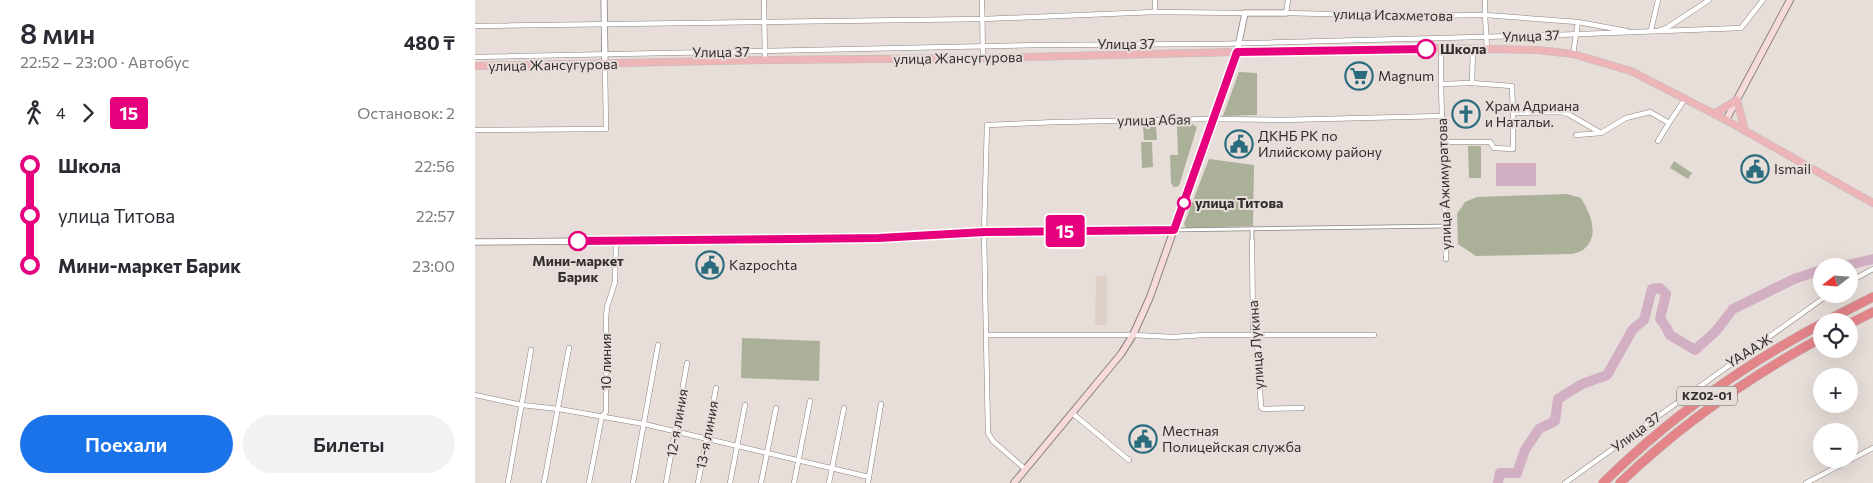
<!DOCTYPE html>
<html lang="ru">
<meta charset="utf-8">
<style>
body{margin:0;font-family:Commissioner,sans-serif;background:#f2f2f3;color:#2b2b33;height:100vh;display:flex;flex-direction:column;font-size:19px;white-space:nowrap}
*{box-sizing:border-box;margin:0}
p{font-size:16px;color:#7c7c81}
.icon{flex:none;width:28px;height:28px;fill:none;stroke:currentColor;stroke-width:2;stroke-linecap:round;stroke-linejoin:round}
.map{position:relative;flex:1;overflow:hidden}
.drawer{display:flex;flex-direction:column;background:#fff;width:475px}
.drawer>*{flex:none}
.badge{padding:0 10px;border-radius:4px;font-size:18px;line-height:32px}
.needle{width:32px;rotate:253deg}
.tools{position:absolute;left:1338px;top:258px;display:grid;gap:10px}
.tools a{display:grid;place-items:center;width:45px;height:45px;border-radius:50%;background:#fff;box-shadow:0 5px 20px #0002;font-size:25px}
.map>.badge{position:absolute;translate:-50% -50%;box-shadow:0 0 0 2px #fff}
.legs{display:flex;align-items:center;gap:8px;height:55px;padding:0 20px;font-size:16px}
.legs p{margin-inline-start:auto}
.overview{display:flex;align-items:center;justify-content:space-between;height:85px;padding:0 20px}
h1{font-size:28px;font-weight:600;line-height:38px}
.cta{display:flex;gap:10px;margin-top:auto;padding:10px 20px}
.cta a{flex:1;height:58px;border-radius:30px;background:#1a73e8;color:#fff;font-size:20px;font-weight:600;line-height:58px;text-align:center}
.cta a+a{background:#f2f2f3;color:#2b2b33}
ul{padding:0 20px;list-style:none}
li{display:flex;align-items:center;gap:18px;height:50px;font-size:19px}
li i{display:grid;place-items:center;width:8px;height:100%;margin:0 6px;background:currentColor}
li i::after{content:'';width:12px;height:12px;margin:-6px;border:4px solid;border-radius:50%;background:#fff}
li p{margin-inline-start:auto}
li:first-child i{background:linear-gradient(#0000 50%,currentColor 0)}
li:last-child i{background:linear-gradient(currentColor 50%,#0000 0)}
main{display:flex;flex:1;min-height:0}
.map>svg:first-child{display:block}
.built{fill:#dfd0c7}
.green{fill:#abb199}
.water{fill:#d3afc4}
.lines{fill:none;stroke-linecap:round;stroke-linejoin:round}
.river{stroke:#d3afc4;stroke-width:10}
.pedestrian-casing{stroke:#8a827e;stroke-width:4.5}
.minor-casing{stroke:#8a827e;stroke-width:5.5}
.tertiary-casing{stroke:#8a827e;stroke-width:7}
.secondary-casing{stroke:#8a827e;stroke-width:8}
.primary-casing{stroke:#bdbcbc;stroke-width:8}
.motorway-casing{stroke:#bdbcbc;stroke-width:10}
.pedestrian{stroke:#fff;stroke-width:3}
.minor{stroke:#fff;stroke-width:4.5}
.tertiary{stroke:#fff;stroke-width:5.5}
.secondary{stroke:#f7dadc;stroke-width:6}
.primary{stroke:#eeb5b8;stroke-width:7}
.motorway{stroke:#e38489;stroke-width:9}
.line-1-casing{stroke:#fff;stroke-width:11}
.line-1{stroke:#e6007e;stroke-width:8}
.stop-1-dot{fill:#fff;stroke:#e6007e;stroke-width:2.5}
.labels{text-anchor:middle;stroke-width:4;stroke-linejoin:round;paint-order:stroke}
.shield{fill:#e7ded9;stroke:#686361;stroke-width:1}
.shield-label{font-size:12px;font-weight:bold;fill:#322e2d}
.street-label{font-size:14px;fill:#322e2d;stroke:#e7ded9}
.stop-label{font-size:14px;font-weight:bold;fill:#322e2d;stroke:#e7ded9;text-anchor:start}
.poi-label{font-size:14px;fill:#322e2d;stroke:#e7ded9;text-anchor:start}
</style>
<main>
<section class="drawer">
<div class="overview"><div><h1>8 мин</h1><p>22:52 – 23:00 · Автобус</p></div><b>480 ₸</b></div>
<div class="legs"><svg class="icon" aria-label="walk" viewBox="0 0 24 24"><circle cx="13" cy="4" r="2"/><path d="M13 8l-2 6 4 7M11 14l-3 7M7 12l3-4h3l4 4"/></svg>4<svg class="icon" aria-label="forward" viewBox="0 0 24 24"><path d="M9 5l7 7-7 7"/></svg><b class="badge" style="background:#e6007e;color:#fff">15</b><p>Остановок: 2</p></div>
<ul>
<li><i style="color:#e6007e"></i><b>Школа</b><p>22:56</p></li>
<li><i style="color:#e6007e"></i><span>улица Титова</span><p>22:57</p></li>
<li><i style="color:#e6007e"></i><b>Мини-маркет Барик</b><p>23:00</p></li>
</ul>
<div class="cta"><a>Поехали</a><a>Билеты</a></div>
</section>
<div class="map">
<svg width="1398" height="483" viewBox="0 0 1398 483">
<rect width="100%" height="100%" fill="#e7ded9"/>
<!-- built -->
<path class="built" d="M621 276H632V325H620Z"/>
<!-- green -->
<g class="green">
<path d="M764 72 782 73V115L748 116Z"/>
<path d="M704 123 717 124 722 127 704 186 699 187 696 183 695 155H703L702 127Z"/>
<path d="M668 127H681L682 140H669Z"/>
<path d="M666 142H677L678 167 667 168Z"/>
<path d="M993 146H1006V178H994Z"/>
<path d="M734 159 779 165 778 226 711 228 709 224Z"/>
<path d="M1199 161 1217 173 1213 179 1195 168Z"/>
<path d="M1092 194 1106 198C1115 213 1126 236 1108 250 1105 252 1100 253 1097 254L1001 256 983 244 982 214 990 202 1002 197Z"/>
<path d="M267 338 345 341 344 381 266 378Z"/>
</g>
<!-- water -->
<rect class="water" x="1021" y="163" width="40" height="23"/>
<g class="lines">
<!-- river -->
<g class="river">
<path d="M1368 266 1398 259"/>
<path d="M1023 483 1025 473H1042L1050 450 1064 429 1080 421 1083 399 1107 384 1132 375 1158 329 1169 320 1177 289 1185 288 1191 294 1185 319 1191 327 1195 335 1220 350 1241 331 1258 309 1319 279 1346 270"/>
</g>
<!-- pedestrian casing -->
<g class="pedestrian-casing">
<g id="pedestrian">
<path d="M777 229V241"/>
<path d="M699 230 970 226"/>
</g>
</g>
<!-- minor casing -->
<g class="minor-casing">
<g id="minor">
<path d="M289 0 290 60"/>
<path d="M507 0 508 58"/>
<path d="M680 0V12"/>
<path d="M813 0 811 13 934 16 1010 15V0"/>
<path d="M0 26 508 19 680 12 770 13"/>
<path d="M1176 30 1183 0"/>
<path d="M1185 30 1193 27 1234 0"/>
<path d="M966 48V84"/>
<path d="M1012 49 1010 15 1103 22 1152 31"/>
<path d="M1098 54 1103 22"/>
<path d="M0 57 567 45 742 44 1080 35 1266 28 1288 0"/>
<path d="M997 83 1037 86 1038 113 1087 112 1093 114 1126 133"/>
<path d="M0 130 131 129 130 65"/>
<path d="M1101 135 1126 133 1151 118 1175 112 1194 123 1210 99"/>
<path d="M1183 141 1194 123"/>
<path d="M967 142H1015L1019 148 1038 149V113"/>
<path d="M777 241 778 329 782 341 786 407 788 409 827 408"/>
<path d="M971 259 966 84 997 83 998 49"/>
<path d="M1374 282 1398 269"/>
<path d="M511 335 513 433 518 441 550 469"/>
<path d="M899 335H729L698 337 658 335H511L509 232 512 125 582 122 738 119 807 120 967 116"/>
<path d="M0 395 47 405 84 409 169 424 394 477"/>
<path d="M597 413 654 460"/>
<path d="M33 483 56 350"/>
<path d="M69 483 94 348"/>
<path d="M114 483 127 416 131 412V318L132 307 140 282 141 240"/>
<path d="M158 483 183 345"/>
<path d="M191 483 212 363"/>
<path d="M223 483 241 388"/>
<path d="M255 483 270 405"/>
<path d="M286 483 301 408"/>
<path d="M319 483 335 401"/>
<path d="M354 483 369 408"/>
<path d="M393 483 406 404"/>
<path d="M1090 483 1354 294"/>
<path d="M1331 483 1398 448"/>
</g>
</g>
<!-- tertiary casing -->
<g class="tertiary-casing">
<g id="tertiary">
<path d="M129 0 130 65"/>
<path d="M762 52 770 13H811"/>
<path d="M0 242 318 239 404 238 509 232 699 230"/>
</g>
</g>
<!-- secondary casing -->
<g class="secondary-casing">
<g id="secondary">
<path d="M1251 120 1315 0"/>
<path d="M539 483 646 354 658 335 675 297 762 52"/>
</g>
</g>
<!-- primary casing -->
<g class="primary-casing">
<g id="primary">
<path d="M0 66 290 60 508 58 762 52 966 48 1063 50 1098 54 1156 71 1251 120 1398 203"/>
<path d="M1239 114 1262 100 1270 131"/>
</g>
</g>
<!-- motorway casing -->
<g class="motorway-casing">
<g id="motorway">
<path d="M1351 321 1398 297"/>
<path d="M1374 324 1398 312"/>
<path d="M1128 483C1192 420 1267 366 1346 324"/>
<path d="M1145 483C1204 426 1274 377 1346 338"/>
</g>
</g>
<!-- pedestrian -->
<use href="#pedestrian" class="pedestrian"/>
<!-- minor -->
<use href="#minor" class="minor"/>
<!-- tertiary -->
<use href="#tertiary" class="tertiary"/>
<!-- secondary -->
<use href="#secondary" class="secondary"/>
<!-- primary -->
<use href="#primary" class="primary"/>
<!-- motorway -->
<use href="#motorway" class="motorway"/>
</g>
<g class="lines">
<!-- line-1 casing -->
<g class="line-1-casing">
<path id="line-1" d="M103 241 318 239 404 238 510 232 699 230 762 52 951 49"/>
</g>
<!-- line-1 -->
<use href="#line-1" class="line-1"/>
</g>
<!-- icons -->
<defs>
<g id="supermarket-ring" transform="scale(1.4375)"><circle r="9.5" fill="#e7ded9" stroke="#2a6b7e" stroke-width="1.5"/><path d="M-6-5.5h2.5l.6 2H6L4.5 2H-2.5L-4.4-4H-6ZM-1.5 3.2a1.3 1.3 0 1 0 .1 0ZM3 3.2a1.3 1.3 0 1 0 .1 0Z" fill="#2a6b7e"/></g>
<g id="church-ring" transform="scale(1.4375)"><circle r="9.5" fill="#e7ded9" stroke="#2a6b7e" stroke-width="1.5"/><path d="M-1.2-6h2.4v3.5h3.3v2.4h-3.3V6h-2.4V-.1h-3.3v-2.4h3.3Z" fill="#2a6b7e"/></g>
<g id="civic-ring" transform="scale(1.4375)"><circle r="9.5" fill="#e7ded9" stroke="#2a6b7e" stroke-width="1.5"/><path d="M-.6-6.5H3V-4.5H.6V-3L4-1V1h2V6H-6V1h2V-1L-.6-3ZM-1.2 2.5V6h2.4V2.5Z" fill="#2a6b7e"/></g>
</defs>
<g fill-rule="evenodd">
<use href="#supermarket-ring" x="884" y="76"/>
<use href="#church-ring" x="991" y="114"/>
<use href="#civic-ring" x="764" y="144"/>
<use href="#civic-ring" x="1280" y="169"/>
<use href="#civic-ring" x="235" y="265"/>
<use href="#civic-ring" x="668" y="439"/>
</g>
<!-- markers -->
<g class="stop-1-dot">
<circle cx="951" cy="49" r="9"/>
<circle cx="709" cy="203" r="6"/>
<circle cx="103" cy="241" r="9"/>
</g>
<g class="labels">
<!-- shield labels -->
<rect class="shield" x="1202" y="386.5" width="60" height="19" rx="4"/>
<g class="shield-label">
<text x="1232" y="400">KZ02-01</text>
</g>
<!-- street labels -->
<g class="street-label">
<text transform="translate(918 15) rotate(1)" y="5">улица Исахметова</text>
<text transform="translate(1056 36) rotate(-2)" y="5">Улица 37</text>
<text x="651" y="49">Улица 37</text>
<text transform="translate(246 52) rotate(-1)" y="5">Улица 37</text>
<text transform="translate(483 58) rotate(-1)" y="5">улица Жансугурова</text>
<text transform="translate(78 65) rotate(-1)" y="5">улица Жансугурова</text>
<text transform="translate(679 120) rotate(-1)" y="5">улица Абая</text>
<text transform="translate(969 184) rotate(-92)" y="5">улица Ажимуратова</text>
<text transform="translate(781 345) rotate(-94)" y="5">улица Лукина</text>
<text transform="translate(1274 351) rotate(-32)" y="5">ҮАААЖ</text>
<text transform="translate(131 362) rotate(-90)" y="5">10 линия</text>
<text transform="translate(202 423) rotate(-80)" y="5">12-я линия</text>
<text transform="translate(1161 432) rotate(-36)" y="5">Улица 37</text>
<text transform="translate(232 435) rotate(-79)" y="5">13-я линия</text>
</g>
<!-- stop labels -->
<g class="stop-label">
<text x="965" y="54">Школа</text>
<text x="720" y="208">улица Титова</text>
<text x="103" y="266" text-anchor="middle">Мини-маркет<tspan x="103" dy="16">Барик</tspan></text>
</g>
<!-- poi labels -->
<g class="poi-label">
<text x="903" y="81">Magnum</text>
<text x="1010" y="111">Храм Адриана<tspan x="1010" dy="16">и Натальи.</tspan></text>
<text x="783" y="141">ДКНБ РК по<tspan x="783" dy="16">Илийскому району</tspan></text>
<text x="1299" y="174">Ismail</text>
<text x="254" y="270">Kazpochta</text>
<text x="687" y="436">Местная<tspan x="687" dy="16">Полицейская служба</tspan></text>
</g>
</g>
</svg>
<div class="tools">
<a><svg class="needle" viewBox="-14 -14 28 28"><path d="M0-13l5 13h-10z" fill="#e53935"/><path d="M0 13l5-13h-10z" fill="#7c7c81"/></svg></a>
<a><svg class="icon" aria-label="locate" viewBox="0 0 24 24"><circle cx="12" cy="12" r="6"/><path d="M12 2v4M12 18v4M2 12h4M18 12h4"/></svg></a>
<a>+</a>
<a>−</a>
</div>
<b class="badge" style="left:590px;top:231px;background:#e6007e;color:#fff">15</b>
</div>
</main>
